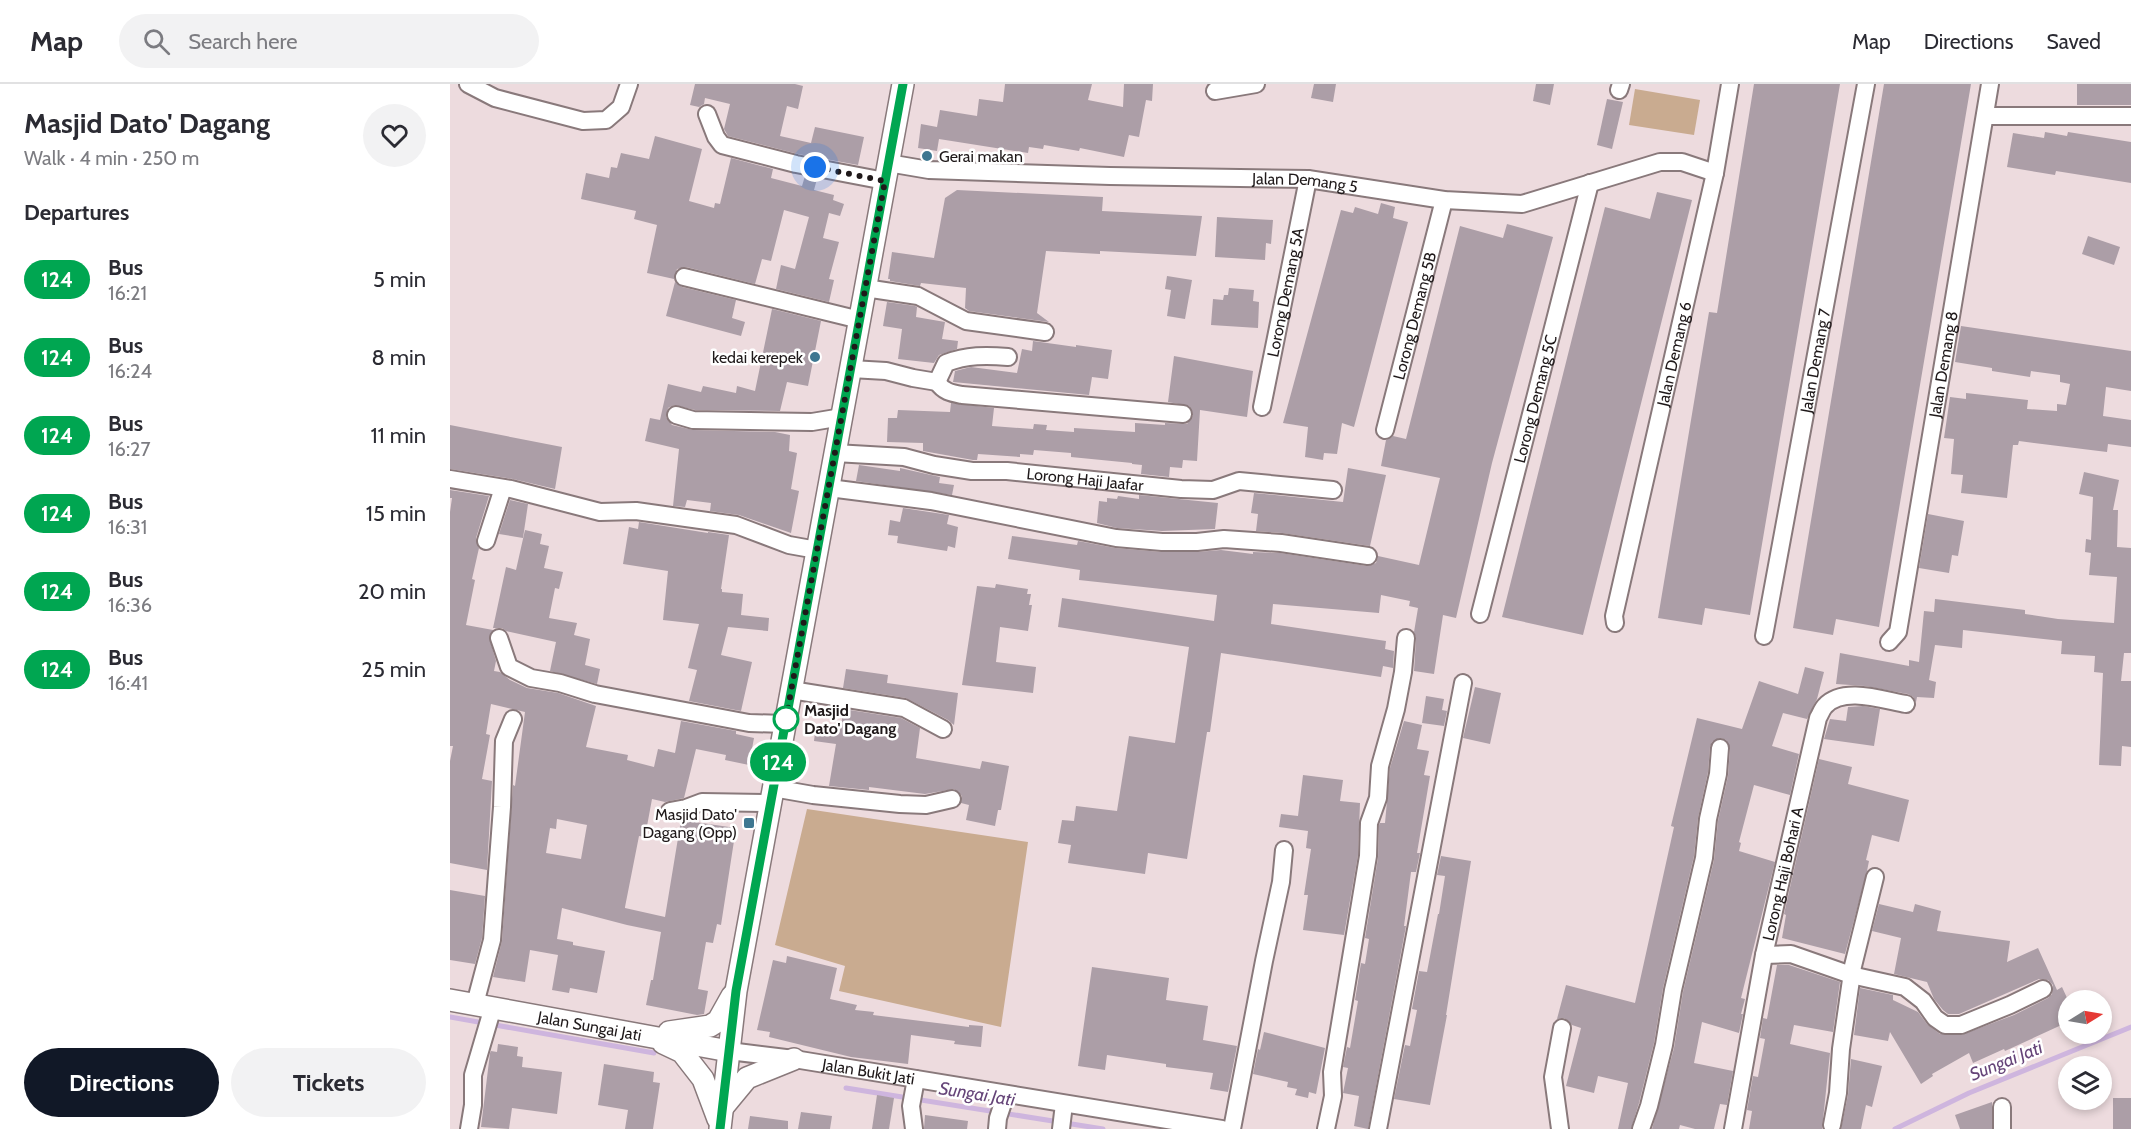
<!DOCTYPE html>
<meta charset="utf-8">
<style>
body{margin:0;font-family:Cabin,sans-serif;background:#f2f2f3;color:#2b2b33;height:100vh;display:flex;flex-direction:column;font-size:22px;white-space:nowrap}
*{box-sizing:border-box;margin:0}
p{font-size:20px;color:#7c7c81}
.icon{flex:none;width:33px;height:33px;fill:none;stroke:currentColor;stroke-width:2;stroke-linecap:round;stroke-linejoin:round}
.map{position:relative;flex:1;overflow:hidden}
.sheet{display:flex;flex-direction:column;background:#fff;width:450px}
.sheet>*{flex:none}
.badge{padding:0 12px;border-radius:20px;font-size:21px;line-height:39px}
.needle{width:39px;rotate:79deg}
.fabs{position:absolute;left:1608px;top:906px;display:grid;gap:12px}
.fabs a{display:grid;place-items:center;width:54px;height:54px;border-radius:50%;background:#fff;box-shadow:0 3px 9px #0003;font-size:30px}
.you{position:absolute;width:30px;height:30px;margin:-15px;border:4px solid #fff;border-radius:50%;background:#1a73e8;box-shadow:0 0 0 9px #1a73e833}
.map>.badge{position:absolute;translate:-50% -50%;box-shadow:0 0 0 3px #fff}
h2{padding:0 24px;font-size:22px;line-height:54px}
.round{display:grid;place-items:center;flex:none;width:63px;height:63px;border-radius:32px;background:#f2f2f3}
.headline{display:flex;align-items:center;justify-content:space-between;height:102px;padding:0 24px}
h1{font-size:28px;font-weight:700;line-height:45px}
.cta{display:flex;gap:12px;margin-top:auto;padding:12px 24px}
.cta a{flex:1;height:69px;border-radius:36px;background:#111827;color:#fff;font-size:24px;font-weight:700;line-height:69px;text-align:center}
.cta a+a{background:#f2f2f3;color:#2b2b33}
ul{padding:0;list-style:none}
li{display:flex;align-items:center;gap:18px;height:78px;padding:0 24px}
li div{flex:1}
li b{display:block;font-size:22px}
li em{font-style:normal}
li .badge{min-width:66px;font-weight:700;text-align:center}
header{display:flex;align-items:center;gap:36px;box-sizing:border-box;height:84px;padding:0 30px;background:#fff;border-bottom:2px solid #e1e1e2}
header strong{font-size:28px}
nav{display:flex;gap:33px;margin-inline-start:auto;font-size:21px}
.search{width:420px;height:54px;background:#f2f2f3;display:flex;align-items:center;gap:15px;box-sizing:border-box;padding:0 21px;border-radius:33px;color:#7c7c81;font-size:22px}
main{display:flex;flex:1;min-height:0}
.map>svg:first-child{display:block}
.green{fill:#c9ab90}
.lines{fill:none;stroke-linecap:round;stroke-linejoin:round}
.stream{stroke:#ceb5de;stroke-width:5}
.building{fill:#ac9ea7;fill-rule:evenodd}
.minor-casing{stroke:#89797b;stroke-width:20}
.major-casing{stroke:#89797b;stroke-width:24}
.minor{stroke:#fff;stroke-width:16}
.major{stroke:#fff;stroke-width:21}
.line-casing{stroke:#fff;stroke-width:14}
.line{stroke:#00a651;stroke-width:9}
.walk{stroke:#1f191a;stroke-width:6;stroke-dasharray:0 10.8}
.poi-dot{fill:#3e7791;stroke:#fff;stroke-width:2}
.stop-dot{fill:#fff;stroke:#00a651;stroke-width:3}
.labels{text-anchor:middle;stroke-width:5;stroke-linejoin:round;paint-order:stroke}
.poi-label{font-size:16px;fill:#1f191a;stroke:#fff;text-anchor:end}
.street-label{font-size:16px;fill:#1f191a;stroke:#fff}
.stop-label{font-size:16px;font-weight:bold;fill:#1f191a;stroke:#fff;text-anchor:start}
.water-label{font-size:18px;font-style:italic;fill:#664579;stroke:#fff}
</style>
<header>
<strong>Map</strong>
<div class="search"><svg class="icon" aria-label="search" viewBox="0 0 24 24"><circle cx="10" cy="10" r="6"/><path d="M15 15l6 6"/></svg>Search here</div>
<nav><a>Map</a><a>Directions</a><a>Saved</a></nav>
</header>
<main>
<section class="sheet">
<div class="headline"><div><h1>Masjid Dato' Dagang</h1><p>Walk · 4 min · 250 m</p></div><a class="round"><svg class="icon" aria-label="heart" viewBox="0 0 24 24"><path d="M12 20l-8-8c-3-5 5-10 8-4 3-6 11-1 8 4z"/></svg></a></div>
<h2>Departures</h2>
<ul>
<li><span class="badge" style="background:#00a651;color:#fff">124</span><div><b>Bus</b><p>16:21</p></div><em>5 min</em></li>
<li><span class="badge" style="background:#00a651;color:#fff">124</span><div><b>Bus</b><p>16:24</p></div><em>8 min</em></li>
<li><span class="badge" style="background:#00a651;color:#fff">124</span><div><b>Bus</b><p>16:27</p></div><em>11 min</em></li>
<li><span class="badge" style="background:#00a651;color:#fff">124</span><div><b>Bus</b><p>16:31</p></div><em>15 min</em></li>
<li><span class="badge" style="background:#00a651;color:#fff">124</span><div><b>Bus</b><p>16:36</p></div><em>20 min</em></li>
<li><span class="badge" style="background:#00a651;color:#fff">124</span><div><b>Bus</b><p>16:41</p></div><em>25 min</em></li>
</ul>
<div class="cta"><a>Directions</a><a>Tickets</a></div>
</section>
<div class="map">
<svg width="1681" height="1045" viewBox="0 0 1681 1045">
<rect width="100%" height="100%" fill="#eddbde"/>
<!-- green -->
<g class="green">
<path d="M1185 5 1250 16 1244 51 1179 41Z"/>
<path d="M357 725 578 758 551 943 389 907 395 882 325 861Z"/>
</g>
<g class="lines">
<!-- stream -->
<g class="stream">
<path d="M0 933 204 969"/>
<path d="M396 1004 653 1045"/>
<path d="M1445 1045 1519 1009 1681 943"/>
</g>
</g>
<!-- building -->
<g class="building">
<path d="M245 0H345L353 2 348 25 337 22 330 52 361 59 365 43 414 53 408 81 348 70 278 52 274 45 280 20 255 14 254 20 249 23 240 21Z"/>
<path d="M555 0H642L638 16 673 23 674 0H703L702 17 696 16 689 53 679 51 674 73 630 64 629 67 594 61 593 65 579 63 578 69 489 55 487 67 468 64 471 40 487 43 490 26 527 32 529 15 553 18Z"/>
<path d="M864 0H886L883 18 861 14Z"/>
<path d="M1086 0H1104L1100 21 1083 17Z"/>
<path d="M1304 0H1390L1300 531 1255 524 1252 541 1208 534 1259 228 1267 229Z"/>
<path d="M1434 0H1521L1429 543 1386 535 1383 551 1343 544Z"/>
<rect x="1627" y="0" width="54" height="21"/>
<path d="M1157 15 1173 18 1162 65 1147 61Z"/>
<path d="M1595 48 1617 52 1618 48 1681 58V99L1606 87 1605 91 1557 83 1563 49 1594 54Z"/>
<path d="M205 52 252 65 239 117 264 124 265 119 270 120 281 74 323 85 321 94 352 102 355 92 367 95 364 106 384 111 383 116 394 120 390 132 379 129 373 154 389 158 379 195 384 196 379 218 326 205 331 181 345 185 359 133 334 126 321 177 312 175 305 200 236 183 227 185 224 195 197 189 207 141 184 135 186 127 131 115 136 89 159 94 161 83 167 84 171 69 199 75Z"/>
<path d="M507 106 653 113 652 127 752 132 746 172 650 167V170L596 167 587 229 599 238 519 227 515 224 516 204 471 199 470 202 440 197V195H438L442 168 484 174 495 114Z"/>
<path d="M1207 108 1242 116 1133 551 1052 533 1155 123 1200 135Z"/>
<path d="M931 119 945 123 943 134 958 138 904 343 892 339 887 370 874 369 873 376 855 373 858 343 833 339 891 126 903 129 905 123 928 130Z"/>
<path d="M767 133 823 136 821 160 816 159 815 176 765 173Z"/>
<path d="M1057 140 1103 153 1042 379 1006 534 993 531 984 590 964 587 966 555 964 548 968 524 959 522 960 517 931 511 929 529 823 520 821 540 936 557 935 565 944 567 943 584 933 582 931 593 771 569 760 648H757L737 775 698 769 695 790 618 779 621 761 608 759 612 736 624 737 626 722 667 727 679 652 725 659 739 563 608 543 612 514 764 537 767 511 629 496 630 486 558 475 562 452 627 461 628 457 665 464 711 468H747L771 466 803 470V468L830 469 917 482 926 479 928 472 969 481 990 394 931 382 936 356 943 352 956 355 1010 142 1053 154Z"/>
<path d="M1638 152 1670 163 1664 181 1632 170Z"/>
<path d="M717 192 742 196 735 235 717 232 721 206 715 205Z"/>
<path d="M225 198 232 203 286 216 282 234 295 238 291 252 216 232Z"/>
<path d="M779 204 804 206 803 217 809 218 808 244 761 241 763 215 773 216 774 211H778Z"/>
<path d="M437 218 465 222 467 223 466 233 495 238 492 255 508 257 507 265 489 271 484 279 448 275 452 245 433 242Z"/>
<path d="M322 225 371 237 358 302 337 298 330 327 245 326 224 321 218 324 216 333 222 341 243 346 325 348 340 351 339 367 347 369 341 405 349 407 341 449 289 431 260 427 261 419 237 416 235 423 223 422 229 365 195 357 200 334 210 336 218 300 251 308 253 302 286 309 287 302 305 307Z"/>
<path d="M1511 242 1681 267V307L1656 303 1653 332 1681 336V363L1658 360 1657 368 1569 357 1568 361H1563L1557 414 1511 409 1513 391 1501 390 1504 355 1494 354 1500 313 1516 315V309L1578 316 1577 325 1607 327V320L1616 321 1620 300 1610 298V291L1581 287 1580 293 1542 287V284L1505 278Z"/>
<path d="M583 257 626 263V261L662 266 658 295 642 293 639 311 503 298 505 287 521 283 567 289 572 265 582 267Z"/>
<path d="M724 272 803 287 797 333 750 326 747 377 733 376 732 384 720 383 719 393 691 390 692 381 682 380V379L621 373V369L584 366 583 371 570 370V373L528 370 527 376H523L473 367V359L437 358 438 334H447L448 326 500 328 501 319 544 324 542 342 583 345 584 340 597 341 596 346 624 348V344L685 348V339L715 341V339L737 340 743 331 739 322 718 318Z"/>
<path d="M0 341 112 363 105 405 63 395 0 385Z"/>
<path d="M409 381 450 387V384L490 393 489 399 504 401 502 411 406 397Z"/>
<path d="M898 384 936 391 920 462 832 449 806 447 808 430 801 429 804 409 893 418Z"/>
<path d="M1634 388 1669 396 1663 426H1668L1667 463 1681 464V569H1674L1671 597H1681V663L1672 662 1671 682 1649 681 1653 589 1644 588 1645 572 1611 570 1612 557 1513 546 1512 564 1485 561 1479 596 1486 598 1484 614 1467 613 1466 618 1463 613 1458 610 1415 602 1386 600 1390 569 1459 582V576L1469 578 1474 527 1484 528 1485 515 1575 526V530L1608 535 1664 539 1667 493 1639 491 1641 469 1635 468 1636 455 1641 456 1643 413 1629 410Z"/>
<path d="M0 406 39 412 26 454 29 464 22 495 25 496 16 541 43 546 39 553 46 577 44 587 50 588 60 596 77 604 108 609 146 622 136 663 178 671 177 676 204 683 208 665 225 669 231 637 286 647V650L304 654 299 681 275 676 276 671 246 665 234 714 215 718 202 715 195 753 189 752 175 823V824L215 833 231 736 286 744 271 841 267 840 263 859 256 858 248 905 258 907 254 930 247 931 196 921 201 896H203L211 848 177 841 112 824 107 855 123 858V861L155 867 147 909 120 904 119 909 102 906 108 871 80 866 75 898 43 893 52 857 63 701 65 702 75 628 41 620 36 650 40 651 32 695 42 697 37 786 0 779V677L3 662H0V428L2 414H0ZM107 735 137 741 131 775 96 769 100 744 106 745Z"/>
<path d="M689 411 768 419 765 445 712 447 667 444 647 439 649 417 657 418V414L667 415 668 412 689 415Z"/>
<path d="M60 416 78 420 73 454 49 450Z"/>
<path d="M453 424 499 431 497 440 508 443 505 464 498 462 497 467 447 459 448 452 438 451 440 436 450 438Z"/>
<path d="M1478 430 1514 437 1508 472 1502 471 1499 489 1469 484Z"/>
<path d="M189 438 258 449V448L279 451 271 505H272V508L293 510 291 531 319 534 318 547 278 543 271 571 302 578 291 627 239 617 247 586 238 584 249 540 213 536 218 487 173 480 179 443 188 445Z"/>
<path d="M75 446 92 450 90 460 99 462 94 484 113 488 109 505 105 504 99 534 127 539 124 551 140 555 135 581 150 585 147 600 100 587 106 558 56 547 52 544H43L56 483 66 486Z"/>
<path d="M546 500 578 505 577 510H581L579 521H582L578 547 550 543 546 578 586 583 583 609 512 601 527 502 545 504Z"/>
<path d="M1355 583 1374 588 1367 615 1357 635 1333 629 1322 662 1349 670 1340 711 1304 701 1289 758 1291 759 1289 767 1325 778 1291 914 1295 915 1291 930H1293L1289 949 1252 938 1244 979 1283 987 1277 1021 1270 1020 1264 1045H1245L1230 1041 1229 1045H1202L1224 964 1233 908 1264 776 1268 737 1278 692 1280 665 1276 656 1270 654 1262 658 1260 663 1258 688 1248 734 1244 772 1213 904 1204 959 1189 1019 1181 1045H1168L1178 999 1148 992 1144 1009 1116 1002 1131 944 1122 941 1114 934 1107 935 1116 901 1185 919 1224 743 1221 742 1247 634 1292 645 1309 597 1348 610Z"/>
<path d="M396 585 438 591 437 599 508 609 504 641 498 636 456 614 393 604Z"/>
<path d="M1025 603 1051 609 1040 660 1013 654Z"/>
<path d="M976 612 994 615 992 626 997 627 994 642 972 639Z"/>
<path d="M1413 622 1430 625 1424 662 1374 655 1380 635 1396 637 1398 623Z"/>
<path d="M393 625 451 634 470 644 466 674 530 685 532 677 559 682 551 726H548L545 742 516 736 519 721 511 719 512 712 504 705 475 710 419 703V706L379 702 386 660 364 657 366 641 391 644Z"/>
<path d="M954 637 972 641 967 665 979 667 974 691 980 692 967 769H970L966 788H961L954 842H956L918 1045 904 1042 909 1012 893 1009 898 984 893 983 897 963 900 964 908 917 905 916 911 879 915 880 919 855 915 854 928 774 929 741 930 739H935L940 684Z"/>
<path d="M1369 675 1402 683 1398 700 1459 716 1449 758 1422 751 1416 776 1419 777 1417 787 1395 870 1332 854 1336 831 1334 830Z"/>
<path d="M853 691 893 696 890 717 910 719 908 771 894 851 853 846 858 811H854L861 765 856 764 858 747 829 743 831 730 848 732Z"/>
<path d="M991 772 1021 777 996 931H997L980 1021 944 1015 955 961 960 962 967 926 962 925 969 887 977 888 988 830H989L995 792 987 791Z"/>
<path d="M0 806 35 812 32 854 25 880 0 876Z"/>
<path d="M1429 820 1463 828 1465 820 1491 827 1487 847 1560 857 1557 878 1588 864 1607 906 1612 903 1618 916V938L1555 967 1554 965 1523 979 1519 969 1482 990 1483 992 1471 1000 1440 948 1438 957 1404 951 1410 904 1443 911V916L1468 928 1477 940 1490 950 1511 951 1564 931 1598 914 1602 910 1603 901 1598 896 1589 895 1509 930H1498L1493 926 1484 915 1477 898 1444 890 1451 854 1422 847Z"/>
<path d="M337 872 387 884 380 915 407 921 405 926 424 928 423 931 519 943V941L533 942 531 963 504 960 505 957 461 951 458 980 401 973 319 953 320 948 307 946 323 876 336 879Z"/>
<path d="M1327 881H1339L1390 898 1383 948 1344 941 1340 960 1380 969 1372 1045H1299L1302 1027 1297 1026 1303 992 1308 993 1315 955 1310 954 1313 934 1317 935Z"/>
<path d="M642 883 719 894 716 916 758 922 753 956 787 962 778 1008 760 1005 763 989 716 983V980L657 971 655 986 628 982Z"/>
<path d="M814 948 875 964 866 1010 859 1008 858 1014 845 1011 847 1005 837 1003 838 998 803 990 808 965 810 966Z"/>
<path d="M48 960 68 963 67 972 73 973 72 983 112 988 107 1030 62 1024 59 1045 31 1043 40 969 41 967 47 968Z"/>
<path d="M1401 975 1432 982 1422 1023 1416 1021 1411 1045H1391L1398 1011Z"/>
<path d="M154 980 204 988 203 998 210 999 203 1045H175L178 1026 148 1021Z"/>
<path d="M427 1011 444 1014 439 1045H422Z"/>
<rect x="1663" y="1014" width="18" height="31"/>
<path d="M1542 1018V1045H1510L1505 1031Z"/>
<path d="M351 1028 382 1032 380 1045H348Z"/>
<path d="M475 1031 518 1037 517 1045H474Z"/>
<path d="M300 1032 338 1037V1045H298Z"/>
</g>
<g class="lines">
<!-- minor casing -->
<g class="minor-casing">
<g id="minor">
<path d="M18 0 45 14 133 37 156 36 171 23 179 0"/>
<path d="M1169 6 1171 0"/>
<path d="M765 7 806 0"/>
<path d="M257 30 266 53 272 61 346 80 435 97"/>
<path d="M1535 32H1681"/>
<path id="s1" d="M438 79 479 86 660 92 858 95 994 116 1072 120 1210 78H1232L1265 89"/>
<path d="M234 193 410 236"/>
<path d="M415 204 468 212 516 237 595 248"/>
<path d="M401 285 436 287 463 294 487 298 496 279C517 271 536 271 558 273"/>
<path d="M487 298C494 308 501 309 512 311L733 330"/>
<path id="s2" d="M812 323 858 95"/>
<path d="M226 331 243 336 362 338 392 333"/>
<path id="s3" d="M935 346 994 116"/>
<path id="s4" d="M385 369 454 373 484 381 522 387H557L731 405 763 406 789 397 883 406"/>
<path d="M0 395 61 405 150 428 186 427 286 441 339 461 367 466"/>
<path d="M379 404 481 417 666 454 712 458H747L774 455 831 459 918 472"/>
<path d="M36 457 53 404"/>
<path id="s5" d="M1030 530 1140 99"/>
<path id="s6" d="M1165 539 1164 532 1265 89 1280 0"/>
<path id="s7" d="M1314 552 1416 0"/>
<path d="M49 554 59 583 81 594 110 599 145 610 299 639 335 640"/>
<path id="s8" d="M1439 558 1448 548 1540 0"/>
<path d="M341 606 454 624 493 645"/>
<path d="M323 704 363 711 450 720 476 721 502 715"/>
<path d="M220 727 236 724 252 718 321 719"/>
<path d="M1314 871 1341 870 1401 891 1455 903 1473 917 1485 934 1495 941H1511L1560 921 1593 905"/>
<path d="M25 920 42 856 52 723 54 657 63 635"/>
<path id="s9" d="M279 967 344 975 772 1045"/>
<path d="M1552 1023V1045"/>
<path d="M1382 1041 1388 1009 1391 965 1403 882 1425 793"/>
<path d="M19 1045 23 1021V991L43 923"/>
<path d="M464 1045 461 1022 466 995"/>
<path d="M547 1045 548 1034 556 1010"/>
<path d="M611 1045 614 1020"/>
<path d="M782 1045 814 877 831 798 834 766"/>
<path d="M876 1045 883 1012 882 988 918 772 919 739 928 714 930 682 946 625 953 588 956 554"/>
<path d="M928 1045 1013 599"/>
<path d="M1110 1045 1103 993 1112 944"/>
<path d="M1191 1045 1199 1022 1214 961 1223 906 1254 774 1258 735 1268 690 1270 664"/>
<path id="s10" d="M1283 1045 1314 871 1368 634C1370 631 1372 625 1375 622 1393 602 1433 616 1456 620"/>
</g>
</g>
<!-- major casing -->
<g class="major-casing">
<g id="major">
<path id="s11" d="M0 916 279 967"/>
<path d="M219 948 260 942 268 937 282 912"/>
<path d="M213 959 232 968 253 995 268 1035"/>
<path d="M273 1023 297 994 344 975"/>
<path d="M270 1045 286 907 453 0"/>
</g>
</g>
<!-- minor -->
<use href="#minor" class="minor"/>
<!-- major -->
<use href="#major" class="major"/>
</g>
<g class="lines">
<!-- line casing -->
<g class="line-casing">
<path id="line" d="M270 1045 286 907 453 0"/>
</g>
<!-- line -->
<use href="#line" class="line"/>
<!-- walk -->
<path class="walk" d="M336 635 335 640 435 97 365 83"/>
</g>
<!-- markers -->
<g class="poi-dot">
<circle cx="477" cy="72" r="6"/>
<circle cx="365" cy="273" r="6"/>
<rect x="293" y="733" width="12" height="12" rx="3"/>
</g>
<circle class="stop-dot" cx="336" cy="635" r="12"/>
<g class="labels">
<!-- poi labels -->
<g class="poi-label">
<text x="489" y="78" text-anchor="start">Gerai makan</text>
<text x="353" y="279">kedai kerepek</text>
<text x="287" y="736">Masjid Dato'<tspan x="287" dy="18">Dagang (Opp)</tspan></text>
</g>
<!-- street labels -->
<g class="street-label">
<text dy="6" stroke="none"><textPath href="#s1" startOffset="418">Jalan Demang 5</textPath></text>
<text dy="6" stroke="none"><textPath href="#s2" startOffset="117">Lorong Demang 5A</textPath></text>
<text dy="6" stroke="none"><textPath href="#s3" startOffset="118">Lorong Demang 5B</textPath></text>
<text dy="6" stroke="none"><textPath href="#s6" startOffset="276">Jalan Demang 6</textPath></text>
<text dy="6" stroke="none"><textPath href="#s7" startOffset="280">Jalan Demang 7</textPath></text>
<text dy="6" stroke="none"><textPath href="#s8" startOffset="285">Jalan Demang 8</textPath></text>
<text dy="6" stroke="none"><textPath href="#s5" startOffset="222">Lorong Demang 5C</textPath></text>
<text dy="6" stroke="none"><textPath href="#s4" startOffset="252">Lorong Haji Jaafar</textPath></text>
<text dy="6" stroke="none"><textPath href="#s10" startOffset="260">Lorong Haji Bohari A</textPath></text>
<text dy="6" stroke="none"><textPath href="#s11" startOffset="142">Jalan Sungai Jati</textPath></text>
<text dy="6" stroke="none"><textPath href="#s9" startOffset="141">Jalan Bukit Jati</textPath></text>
</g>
<!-- stop labels -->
<g class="stop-label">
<text x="354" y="632">Masjid<tspan x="354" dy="18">Dato' Dagang</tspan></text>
</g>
<!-- water labels -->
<g class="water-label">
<text transform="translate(1556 977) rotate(-22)" y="6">Sungai Jati</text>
<text transform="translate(527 1010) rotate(9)" y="6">Sungai Jati</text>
</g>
</g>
</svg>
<div class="fabs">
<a><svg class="needle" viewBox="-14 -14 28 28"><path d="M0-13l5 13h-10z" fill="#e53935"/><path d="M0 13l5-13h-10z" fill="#7c7c81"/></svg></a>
<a><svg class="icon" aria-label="layers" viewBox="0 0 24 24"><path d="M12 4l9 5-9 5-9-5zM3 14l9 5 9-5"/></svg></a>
</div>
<div class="you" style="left:365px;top:83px"></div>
<b class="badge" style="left:328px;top:678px;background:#00a651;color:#fff">124</b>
</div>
</main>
